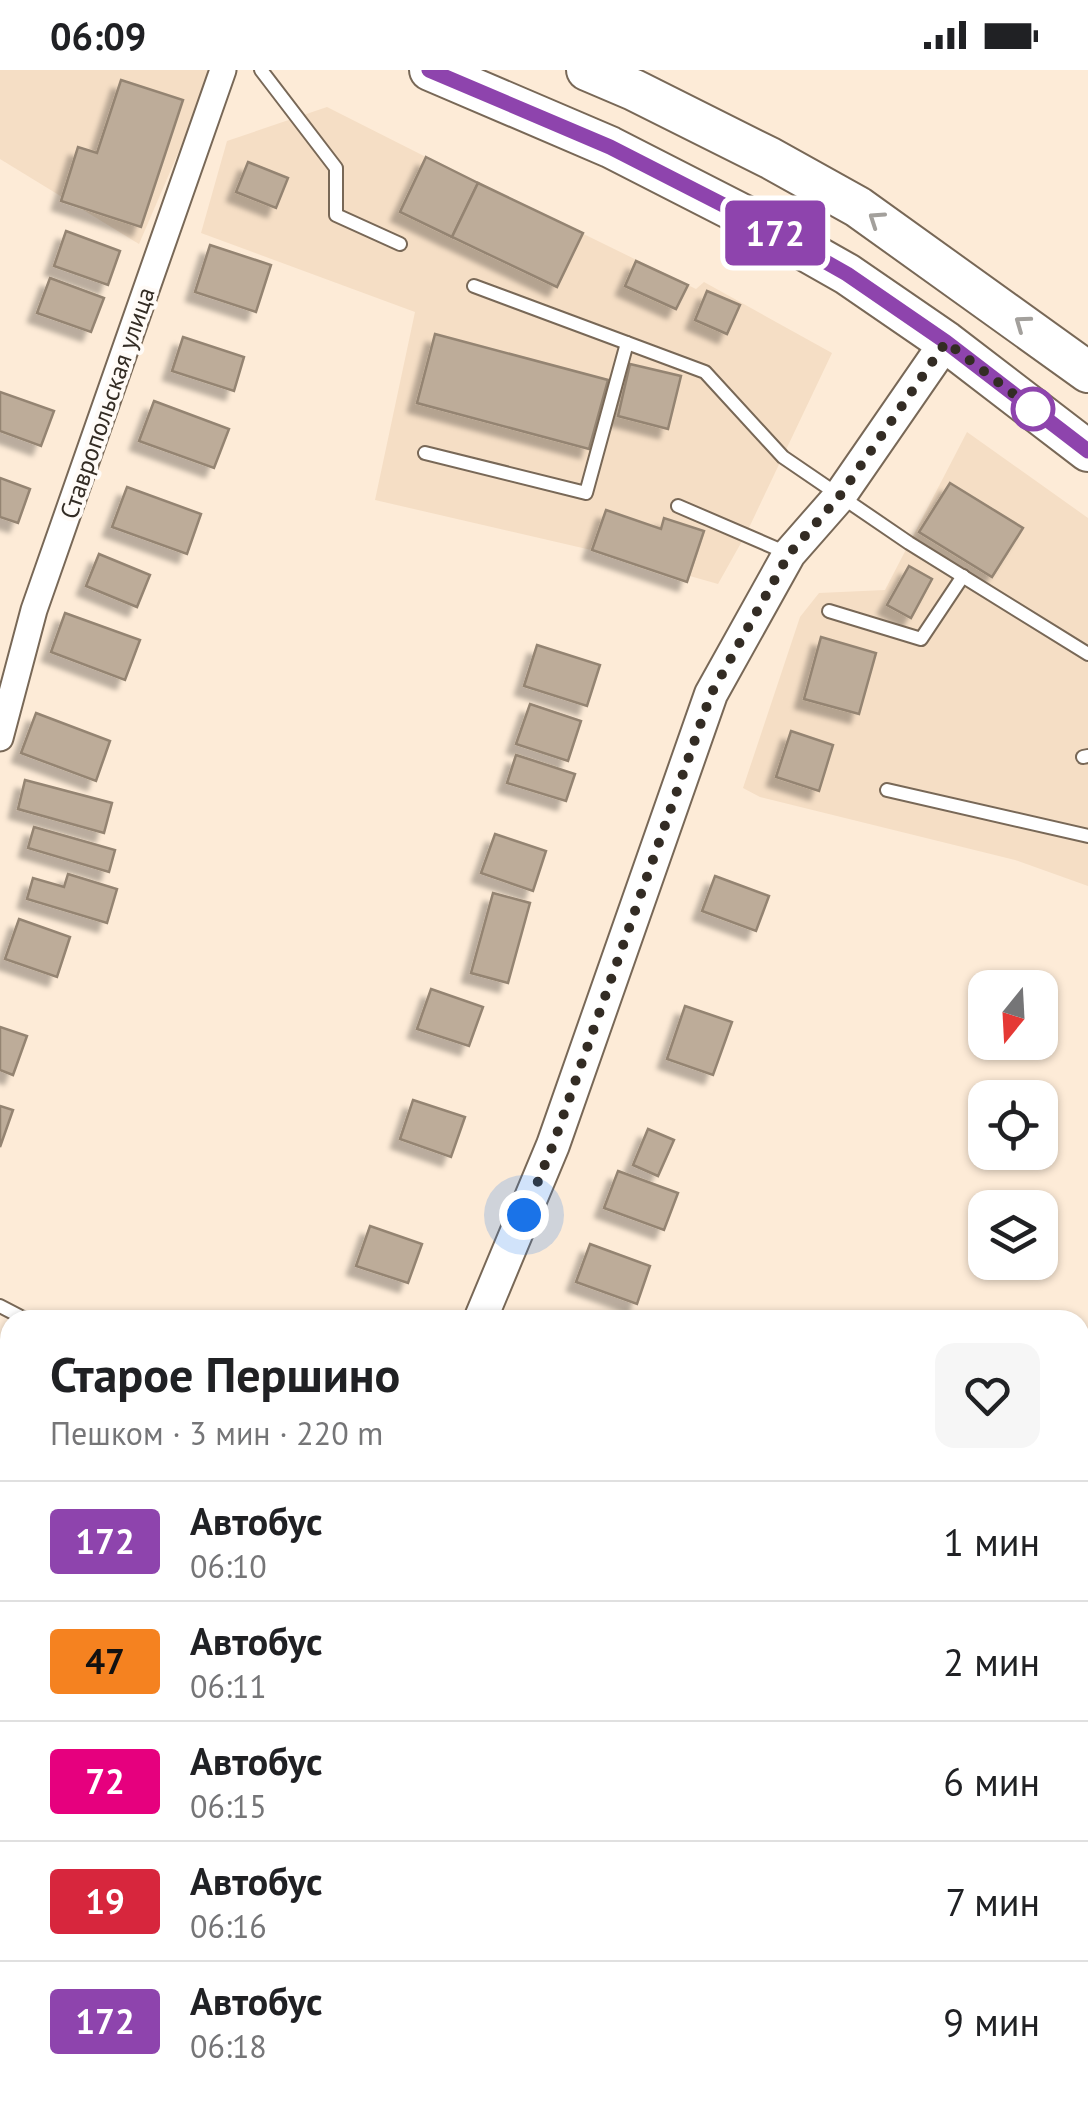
<!DOCTYPE html>
<html lang="ru">
<meta charset="utf-8">
<style>
body{margin:0;font-family:"PT Sans",sans-serif;background:#f6f6f6;color:#202124;height:100vh;display:flex;flex-direction:column;font-size:38px;white-space:nowrap}
*{box-sizing:border-box;margin:0}
p{font-size:32px;color:#757577}
.icon{flex:none;width:55px;height:55px;fill:none;stroke:currentColor;stroke-width:2;stroke-linecap:round;stroke-linejoin:round}
.map{position:relative;flex:1;overflow:hidden}
.panel{position:absolute;left:0px;top:1240px;width:1090px;height:792px;display:flex;flex-direction:column;background:#fff;border-radius:30px 30px 0 0;box-shadow:0 2px 8px #0004}
.panel>*{flex:none}
.badge{padding:0 20px;border-radius:8px;font-size:35px;line-height:65px}
.needle{width:65px;rotate:198deg}
.fabs{position:absolute;left:968px;top:900px;display:grid;gap:20px}
.fabs a{display:grid;place-items:center;width:90px;height:90px;border-radius:20px;background:#fff;box-shadow:0 2px 8px #0004;font-size:50px}
.you{position:absolute;width:50px;height:50px;margin:-25px;border:8px solid #fff;border-radius:50%;background:#1a73e8;box-shadow:0 0 0 15px #1a73e833}
.map>.badge{position:absolute;translate:-50% -50%;box-shadow:0 0 0 5px #fff}
.round{display:grid;place-items:center;flex:none;width:105px;height:105px;border-radius:20px;background:#f6f6f6}
.head{display:flex;align-items:center;justify-content:space-between;height:170px;padding:0 50px}
h1{font-size:48px;font-weight:600;line-height:75px}
ul{padding:0;list-style:none}
li{display:flex;align-items:center;gap:30px;height:120px;padding:0 50px;border-top:2px solid #e0e0e0}
li div{flex:1}
li b{display:block;font-size:38px}
li em{font-style:normal}
li .badge{min-width:110px;font-weight:700;text-align:center}
.status{display:flex;justify-content:space-between;align-items:center;height:70px;padding:0 50px;background:#fff;direction:ltr}
.status svg{height:28px;fill:currentColor}
.map>svg:first-child{display:block}
.built{fill:#f5dec5}
.building{fill:#bdac99;stroke:#948472;stroke-width:2.5;filter:url(#shadow)}
.lines{fill:none;stroke-linecap:round;stroke-linejoin:round}
.service-casing{stroke:#786857;stroke-width:16}
.minor-casing{stroke:#786857;stroke-width:29}
.tertiary-casing{stroke:#786857;stroke-width:36}
.primary-casing{stroke:#786857;stroke-width:44}
.service{stroke:#fff;stroke-width:12}
.minor{stroke:#fff;stroke-width:25}
.tertiary{stroke:#fff;stroke-width:32}
.primary{stroke:#fff;stroke-width:40}
.oneway{stroke:#a3a09c}
.line-casing{stroke:#fff;stroke-width:22}
.line{stroke:#8e44ad;stroke-width:15}
.walk{stroke:#332c24;stroke-width:10;stroke-dasharray:0 18}
.stop-dot{fill:#fff;stroke:#8e44ad;stroke-width:5}
.labels{text-anchor:middle;stroke-width:8;stroke-linejoin:round;paint-order:stroke}
.street-label{font-size:25px;fill:#332c24;stroke:#fffbf7}
</style>
<div class="status"><b>06:09</b><svg viewBox="0 0 49 12"><path d="M0 12V9h3v3zM5 12V6h3v6zM10 12V3h3v9zM15 12V0h3v12zM26 1h20v11H26zM47 4h2v5h-2z"/></svg></div>
<div class="map">
<svg width="1088" height="2032" viewBox="0 0 1088 2032">
<defs>
<filter id="shadow"><feDropShadow dx="-9" dy="9" stdDeviation="2.5" flood-color="#0004"/></filter>
</defs>
<rect width="100%" height="100%" fill="#fdebd7"/>
<!-- built -->
<g class="built">
<path d="M0 0H207L210 9 139 174 0 89Z"/>
<path d="M327 37 426 87 696 219 704 212 832 283 746 464 718 514 630 489 375 430 415 242 201 163 227 71Z"/>
<path d="M967 362 1088 448V816L1015 790 760 727 743 718 800 547 819 523 885 520Z"/>
</g>
<!-- building -->
<g class="building">
<path d="M121 10 183 30 141 157 61 131 78 77 97 83Z"/>
<path d="M426 87 478 113 452 167 400 142Z"/>
<path d="M248 92 288 108 276 138 236 122Z"/>
<path d="M478 113 583 163 557 217 452 167Z"/>
<path d="M66 161 120 181 108 215 54 196Z"/>
<path d="M210 175 271 195 256 242 195 222Z"/>
<path d="M636 191 688 215 676 239 625 216Z"/>
<path d="M50 208 104 228 91 262 37 243Z"/>
<path d="M707 221 740 235 727 264 695 250Z"/>
<path d="M435 264 608 310 589 379 417 333Z"/>
<path d="M183 267 244 287 234 321 172 301Z"/>
<path d="M630 294 681 306 668 359 618 346Z"/>
<path d="M0 322 54 341 41 376 0 361Z"/>
<path d="M154 331 229 359 214 398 139 371Z"/>
<path d="M0 408 30 419 18 453 0 447Z"/>
<path d="M950 413 1023 458 992 507 919 462Z"/>
<path d="M127 417 201 444 187 484 112 457Z"/>
<path d="M606 440 661 459 664 448 704 461 687 512 592 480Z"/>
<path d="M99 484 150 505 137 537 86 516Z"/>
<path d="M909 496 932 509 911 548 887 535Z"/>
<path d="M65 543 140 570 125 610 51 582Z"/>
<path d="M821 567 876 583 859 644 804 629Z"/>
<path d="M537 575 600 595 587 636 524 616Z"/>
<path d="M530 634 581 651 568 691 516 674Z"/>
<path d="M36 643 110 671 96 711 21 683Z"/>
<path d="M791 661 833 675 819 721 776 707Z"/>
<path d="M516 685 575 704 566 731 507 713Z"/>
<path d="M25 710 112 733 104 763 18 739Z"/>
<path d="M34 757 115 780 109 802 28 778Z"/>
<path d="M495 764 546 781 533 821 481 803Z"/>
<path d="M68 804 117 819 107 853 27 829 33 808 64 817Z"/>
<path d="M715 806 769 826 756 861 702 841Z"/>
<path d="M493 823 530 833 508 913 471 903Z"/>
<path d="M19 849 70 867 57 907 5 889Z"/>
<path d="M431 919 483 937 469 976 417 959Z"/>
<path d="M685 936 732 952 713 1005 667 989Z"/>
<path d="M0 957 27 966 13 1005 0 1000Z"/>
<path d="M413 1030 465 1047 451 1087 400 1069Z"/>
<path d="M0 1036 13 1040 0 1077Z"/>
<path d="M648 1059 674 1070 658 1106 633 1095Z"/>
<path d="M618 1101 678 1123 664 1160 604 1138Z"/>
<path d="M370 1156 422 1174 408 1213 356 1196Z"/>
<path d="M590 1174 650 1196 637 1234 576 1212Z"/>
<path d="M250 2022H321L316 2032H269Z"/>
<path d="M591 2022H660L657 2032H588Z"/>
</g>
<g class="lines">
<!-- service casing -->
<g class="service-casing">
<g id="service">
<path d="M261 0 336 98V145L400 174"/>
<path d="M474 216 705 302 783 387 909 473 1088 584"/>
<path d="M425 383 586 423 627 273"/>
<path d="M678 436 787 483"/>
<path d="M829 541 921 569 963 506"/>
<path d="M1083 687 1088 686"/>
<path d="M887 720 1088 766"/>
<path d="M0 1236 27 1250"/>
</g>
</g>
<!-- minor casing -->
<g class="minor-casing">
<g id="minor">
<path d="M0 668 34 540 223 0"/>
<path d="M466 2022 485 2032"/>
</g>
</g>
<!-- tertiary casing -->
<g class="tertiary-casing">
<g id="tertiary">
<path d="M480 1250 553 1075 711 624 789 484 839 427 946 272"/>
<path d="M151 2032 156 2022"/>
</g>
</g>
<!-- primary casing -->
<g class="primary-casing">
<g id="primary">
<path d="M430 0 610 77 741 144 847 204 946 272 1088 381"/>
<path d="M587 0 634 20 770 88 858 137 1088 302"/>
</g>
</g>
<!-- service -->
<use href="#service" class="service"/>
<!-- minor -->
<use href="#minor" class="minor"/>
<!-- tertiary -->
<use href="#tertiary" class="tertiary"/>
<!-- primary -->
<use href="#primary" class="primary"/>
</g>
<!-- one-way arrows -->
<defs><path id="oneway-chevron" d="M-2-3.5L2.5 0L-2 3.5" fill="none" stroke-width="1.6" stroke-linecap="round" stroke-linejoin="round" transform="scale(2.5)"/></defs>
<g class="oneway">
<use href="#oneway-chevron" transform="translate(876 149) rotate(-146)"/>
<use href="#oneway-chevron" transform="translate(1022 253) rotate(-144)"/>
</g>
<g class="lines">
<!-- line casing -->
<g class="line-casing">
<path id="line" d="M429 0 610 77 741 144 847 204 946 272 1088 381"/>
</g>
<!-- line -->
<use href="#line" class="line"/>
<!-- walk -->
<path class="walk" d="M524 1145 553 1075 711 624 789 484 839 427 946 272 1033 339"/>
</g>
<!-- markers -->
<circle class="stop-dot" cx="1033" cy="339" r="20"/>
<g class="labels">
<!-- street labels -->
<g class="street-label">
<text transform="translate(107 333) rotate(-71)" y="9">Ставропольская улица</text>
</g>
</g>
</svg>
<div class="fabs">
<a><svg class="needle" viewBox="-14 -14 28 28"><path d="M0-13l5 13h-10z" fill="#e53935"/><path d="M0 13l5-13h-10z" fill="#757577"/></svg></a>
<a><svg class="icon" aria-label="locate" viewBox="0 0 24 24"><circle cx="12" cy="12" r="6"/><path d="M12 2v4M12 18v4M2 12h4M18 12h4"/></svg></a>
<a><svg class="icon" aria-label="layers" viewBox="0 0 24 24"><path d="M12 4l9 5-9 5-9-5zM3 14l9 5 9-5"/></svg></a>
</div>
<div class="you" style="left:524px;top:1145px"></div>
<b class="badge" style="left:775px;top:163px;background:#8e44ad;color:#fff">172</b>
<section class="panel">
<div class="head"><div><h1>Старое Першино</h1><p>Пешком · 3 мин · 220 m</p></div><a class="round"><svg class="icon" aria-label="heart" viewBox="0 0 24 24"><path d="M12 20l-8-8c-3-5 5-10 8-4 3-6 11-1 8 4z"/></svg></a></div>
<ul>
<li><span class="badge" style="background:#8e44ad;color:#fff">172</span><div><b>Автобус</b><p>06:10</p></div><em>1 мин</em></li>
<li><span class="badge" style="background:#f58220;color:#111">47</span><div><b>Автобус</b><p>06:11</p></div><em>2 мин</em></li>
<li><span class="badge" style="background:#e6007e;color:#fff">72</span><div><b>Автобус</b><p>06:15</p></div><em>6 мин</em></li>
<li><span class="badge" style="background:#d7263d;color:#fff">19</span><div><b>Автобус</b><p>06:16</p></div><em>7 мин</em></li>
<li><span class="badge" style="background:#8e44ad;color:#fff">172</span><div><b>Автобус</b><p>06:18</p></div><em>9 мин</em></li>
</ul>
</section>
</div>
